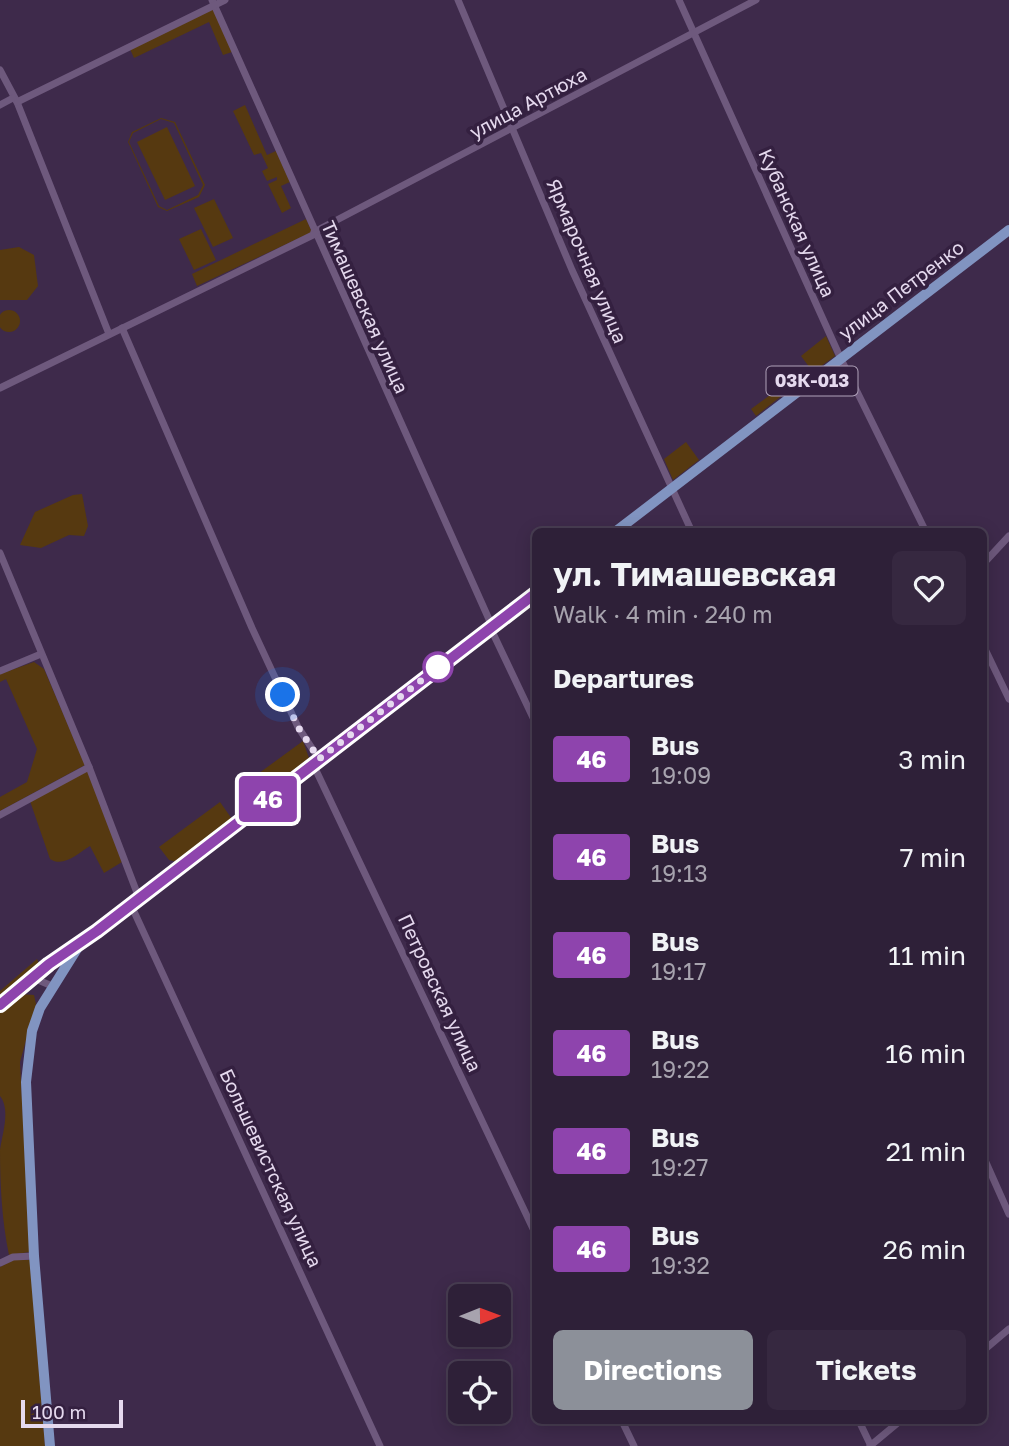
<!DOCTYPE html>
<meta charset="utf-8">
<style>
body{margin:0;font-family:"Golos Text",sans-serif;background:#362840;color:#f1f3f6;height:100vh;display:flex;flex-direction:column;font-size:26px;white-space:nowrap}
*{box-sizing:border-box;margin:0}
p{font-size:23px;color:#a7a3ae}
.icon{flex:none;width:38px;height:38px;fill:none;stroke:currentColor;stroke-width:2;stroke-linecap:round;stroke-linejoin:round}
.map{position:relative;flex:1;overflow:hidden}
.sheet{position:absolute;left:532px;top:528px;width:455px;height:896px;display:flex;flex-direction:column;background:#2e2038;border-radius:10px;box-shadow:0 4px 18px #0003,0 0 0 2px #493e53}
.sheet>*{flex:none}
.badge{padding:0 14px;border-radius:5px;font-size:24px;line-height:46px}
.needle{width:46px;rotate:89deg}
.fabs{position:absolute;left:448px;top:1284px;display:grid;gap:14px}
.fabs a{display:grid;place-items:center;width:63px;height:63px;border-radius:10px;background:#2e2038;box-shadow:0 4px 18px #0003,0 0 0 2px #493e53;font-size:35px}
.scale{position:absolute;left:21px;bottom:18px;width:102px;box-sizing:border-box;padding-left:7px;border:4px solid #e5d9ee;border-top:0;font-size:19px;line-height:24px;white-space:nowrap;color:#e5d9ee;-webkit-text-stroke:5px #342040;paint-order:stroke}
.you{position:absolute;width:35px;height:35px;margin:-18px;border:5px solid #fff;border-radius:50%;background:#1a73e8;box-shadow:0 0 0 10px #1a73e833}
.map>.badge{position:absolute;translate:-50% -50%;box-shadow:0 0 0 4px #fff}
h2{padding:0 21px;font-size:26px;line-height:63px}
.round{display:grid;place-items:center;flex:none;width:74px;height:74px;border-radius:10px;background:#362840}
.headline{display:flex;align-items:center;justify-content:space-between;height:119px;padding:0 21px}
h1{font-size:33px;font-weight:700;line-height:52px}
.primary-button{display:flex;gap:14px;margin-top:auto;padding:14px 21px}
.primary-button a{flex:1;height:80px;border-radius:10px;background:#8c9099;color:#fff;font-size:28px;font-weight:700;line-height:80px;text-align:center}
.primary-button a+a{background:#362840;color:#f1f3f6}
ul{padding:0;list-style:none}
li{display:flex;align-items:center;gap:21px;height:98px;padding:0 21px}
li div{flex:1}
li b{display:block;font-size:26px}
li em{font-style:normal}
li .badge{min-width:77px;font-weight:700;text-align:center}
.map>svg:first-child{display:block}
.green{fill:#563910;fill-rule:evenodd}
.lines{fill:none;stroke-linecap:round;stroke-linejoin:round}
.street{stroke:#6e597d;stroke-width:7}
.primary{stroke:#8194c1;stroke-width:10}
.line-casing{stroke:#fff;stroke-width:16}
.line{stroke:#8e44ad;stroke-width:10}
.walk{stroke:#e5d9ee;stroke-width:7;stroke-dasharray:0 12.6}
.stop-dot{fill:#fff;stroke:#8e44ad;stroke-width:3.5}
.labels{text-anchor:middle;stroke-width:7;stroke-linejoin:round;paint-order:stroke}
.shield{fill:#342040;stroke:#b0a2ba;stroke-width:2}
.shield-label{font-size:18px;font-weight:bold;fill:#e5d9ee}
.street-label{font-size:19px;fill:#e5d9ee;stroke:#342040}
</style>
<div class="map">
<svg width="1009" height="1446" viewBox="0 0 1009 1446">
<rect width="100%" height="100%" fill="#3e2a4b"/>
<!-- green -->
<g class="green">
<path d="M213 9 232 52 223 55 209 22 134 58 130 49Z"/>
<path d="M245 105 267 155 276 151 290 182 281 186 291 208 282 213 268 184 277 180V177L267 181 262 171 268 168 261 153 254 155 233 111Z"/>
<path d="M161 118 175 122 205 185 199 197 167 211 158 207 128 142 132 132ZM161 119 174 123 203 185 198 195 167 210 159 206 129 142 133 133Z"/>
<path d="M167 127 195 186 165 200 137 142Z"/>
<path d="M214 199 233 238 213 247 194 208Z"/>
<path d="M306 219 312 232 197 286 192 274Z"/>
<path d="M201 229 216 260 194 270 179 239Z"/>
<path d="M19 247 34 255 38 286 27 300H0V250Z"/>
<circle cx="9" cy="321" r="11"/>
<path d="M826 336 835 356 813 372 801 356Z"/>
<path d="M789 381 793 387 756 416 751 409Z"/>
<path d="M686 442 699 460 673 480 664 459Z"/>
<path d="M82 494 88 526 84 536 69 535 41 548 20 545 35 512 73 495Z"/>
<path d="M34 662 44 669 85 765 0 811V797L27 782 37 749 6 679 0 682V674Z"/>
<path d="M303 741 309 758 263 794 251 779Z"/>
<path d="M87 770 122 862 104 873 90 846C78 853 64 868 50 859L30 801Z"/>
<path d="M220 802 232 819 177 862 169 860 159 847Z"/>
<path d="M37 959 40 966 0 1001V991Z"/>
<path d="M20 994 34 995 36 1004 20 1062 30 1252 9 1255C2 1221 0 1186 0 1150 2 1134 11 1110 0 1096V1011Z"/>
<path d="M13 1260H30L45 1446H0V1267Z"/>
</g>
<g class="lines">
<!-- street -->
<g class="street">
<path d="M212 0 492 626"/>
<path d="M458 0 572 270 692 532"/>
<path d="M679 0 841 359 926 532"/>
<path d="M0 70 17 102 109 334"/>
<path d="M17 102 225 0"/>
<path d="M0 105 13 98"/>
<path d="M314 232 756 0"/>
<path d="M122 328 252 628 298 727 319 759"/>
<path d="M0 388 315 234"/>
<path d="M0 553 89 767 139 898"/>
<path d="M984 563 1009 536"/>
<path d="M490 627 536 724"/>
<path d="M984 647 1009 699"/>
<path d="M0 671 41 654"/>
<path d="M313 764 536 1235"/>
<path d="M0 815 89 767"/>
<path d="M131 905 380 1446"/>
<path d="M28 981 38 980 52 986"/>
<path d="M0 1005 49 964 77 946"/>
<path d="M984 1158 1009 1214"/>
<path d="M0 1263 13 1257 34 1256"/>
<path d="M984 1350 1009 1329"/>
<path d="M622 1421 634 1446"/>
<path d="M859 1421 871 1446"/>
<path d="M870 1446 900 1421"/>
</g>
<!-- primary -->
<g class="primary">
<path d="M615 532 1009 230"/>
<path d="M50 1446 34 1256 26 1082 32 1031 40 1008 80 944 536 593"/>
</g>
</g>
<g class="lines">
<!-- line casing -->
<g class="line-casing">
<path id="line" d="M0 1005 49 964 97 931 536 593"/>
</g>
<!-- line -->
<use href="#line" class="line"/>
<!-- walk -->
<path class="walk" d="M283 695 298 727 319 759 448 660 438 667"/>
</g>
<!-- markers -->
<circle class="stop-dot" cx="438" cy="667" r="14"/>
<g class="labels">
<!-- shield labels -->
<rect class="shield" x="766.5" y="366.5" width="91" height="29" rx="5"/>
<g class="shield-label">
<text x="812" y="387">03К-013</text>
</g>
<!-- street labels -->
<g class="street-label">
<text transform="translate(528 103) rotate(-28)" y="7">улица Артюха</text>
<text transform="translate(797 223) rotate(66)" y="7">Кубанская улица</text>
<text transform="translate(587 261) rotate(67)" y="7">Ярмарочная улица</text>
<text transform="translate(901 290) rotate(-37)" y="7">улица Петренко</text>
<text transform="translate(365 307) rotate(66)" y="7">Тимашевская улица</text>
<text transform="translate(440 993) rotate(65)" y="7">Петровская улица</text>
<text transform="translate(271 1168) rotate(65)" y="7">Большевистская улица</text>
</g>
</g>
</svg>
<div class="fabs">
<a><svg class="needle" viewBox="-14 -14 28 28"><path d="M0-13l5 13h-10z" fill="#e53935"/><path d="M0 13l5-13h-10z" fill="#a7a3ae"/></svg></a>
<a><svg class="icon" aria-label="locate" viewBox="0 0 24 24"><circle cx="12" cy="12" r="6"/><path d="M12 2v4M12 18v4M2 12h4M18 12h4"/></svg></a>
</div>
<div class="scale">100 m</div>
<div class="you" style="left:283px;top:695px"></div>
<b class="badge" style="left:268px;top:799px;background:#8e44ad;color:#fff">46</b>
<section class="sheet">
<div class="headline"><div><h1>ул. Тимашевская</h1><p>Walk · 4 min · 240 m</p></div><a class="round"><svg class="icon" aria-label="heart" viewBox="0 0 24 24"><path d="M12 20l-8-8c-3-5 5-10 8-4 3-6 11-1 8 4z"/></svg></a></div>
<h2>Departures</h2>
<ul>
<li><span class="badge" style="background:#8e44ad;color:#fff">46</span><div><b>Bus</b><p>19:09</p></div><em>3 min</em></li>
<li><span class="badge" style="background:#8e44ad;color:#fff">46</span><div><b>Bus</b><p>19:13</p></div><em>7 min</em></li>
<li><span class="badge" style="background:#8e44ad;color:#fff">46</span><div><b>Bus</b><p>19:17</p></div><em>11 min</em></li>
<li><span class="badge" style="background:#8e44ad;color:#fff">46</span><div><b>Bus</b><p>19:22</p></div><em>16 min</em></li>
<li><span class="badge" style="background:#8e44ad;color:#fff">46</span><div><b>Bus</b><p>19:27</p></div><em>21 min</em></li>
<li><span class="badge" style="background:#8e44ad;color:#fff">46</span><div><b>Bus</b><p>19:32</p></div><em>26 min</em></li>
</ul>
<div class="primary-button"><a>Directions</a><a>Tickets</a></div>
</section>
</div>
